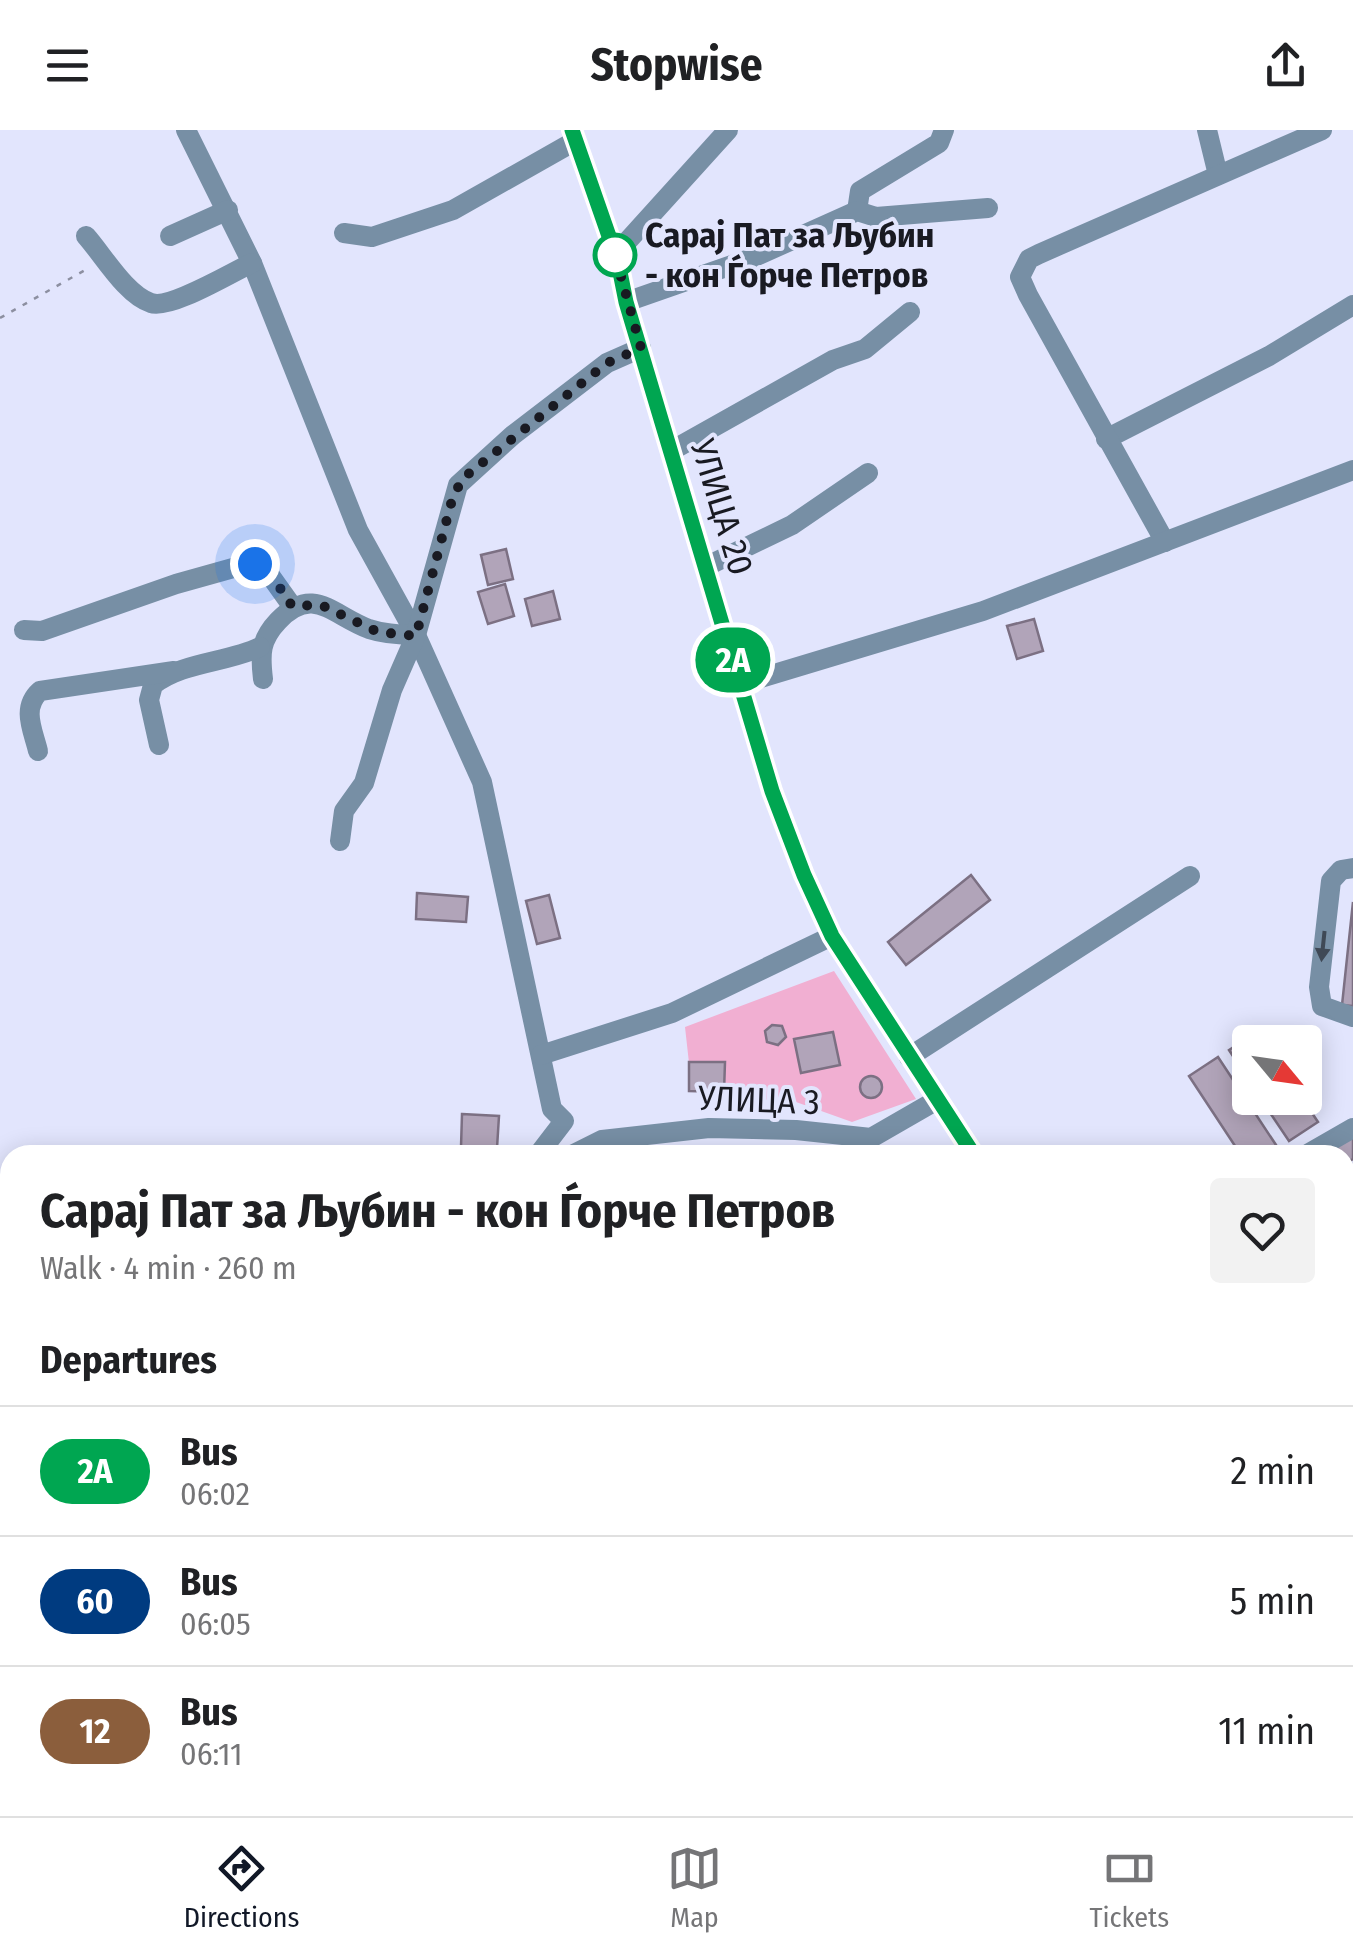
<!DOCTYPE html>
<meta charset="utf-8">
<style>
body{margin:0;font-family:"Fira Sans Condensed",sans-serif;background:#f2f2f2;color:#202124;height:100vh;display:flex;flex-direction:column;font-size:38px;white-space:nowrap}
*{box-sizing:border-box;margin:0}
p{font-size:32px;color:#757577}
.icon{flex:none;width:55px;height:55px;fill:none;stroke:currentColor;stroke-width:2;stroke-linecap:round;stroke-linejoin:round}
.map{position:relative;flex:1;overflow:hidden}
.sheet{position:absolute;left:0px;top:1015px;width:1355px;height:672px;display:flex;flex-direction:column;background:#fff;border-radius:30px 30px 0 0;box-shadow:0 5px 25px #0003}
.sheet>*{flex:none}
.badge{padding:0 20px;border-radius:32px;font-size:35px;line-height:65px}
.needle{width:65px;rotate:119deg}
.controls{position:absolute;left:1232px;top:895px;display:grid;gap:20px}
.controls a{display:grid;place-items:center;width:90px;height:90px;border-radius:10px;background:#fff;box-shadow:0 5px 25px #0003;font-size:50px}
.you{position:absolute;width:50px;height:50px;margin:-25px;border:8px solid #fff;border-radius:50%;background:#1a73e8;box-shadow:0 0 0 15px #1a73e833}
.map>.badge{position:absolute;translate:-50% -50%;box-shadow:0 0 0 5px #fff}
h2{padding:0 40px;font-size:38px;line-height:90px}
.round{display:grid;place-items:center;flex:none;width:105px;height:105px;border-radius:10px;background:#f2f2f2}
.head{display:flex;align-items:center;justify-content:space-between;height:170px;padding:0 40px}
h1{font-size:48px;font-weight:700;line-height:75px}
ul{padding:0;list-style:none}
li{display:flex;align-items:center;gap:30px;height:130px;padding:0 40px;border-top:2px solid #e0e0e0}
li div{flex:1}
li b{display:block;font-size:38px}
li em{font-style:normal}
li .badge{min-width:110px;font-weight:700;text-align:center}
header{display:flex;justify-content:space-between;align-items:center;height:130px;padding:0 40px;background:#fff;font-size:45px;font-weight:700}
.menu{display:flex;justify-content:space-around;align-items:center;height:140px;border-top:2px solid #e0e0e0;background:#fff;font-size:28px;color:#757577}
.menu a{display:grid;justify-items:center;gap:5px}
.menu .active{color:#111827}
.map>svg:first-child{display:block}
.green{fill:#f1afd2}
.forest{fill:#de99be}
.building{fill:#b1a4b9;stroke:#7c7083;stroke-width:2.5}
.lines{fill:none;stroke-linecap:round;stroke-linejoin:round}
.path{stroke:#8c8fa0;stroke-width:2.5;stroke-dasharray:5 8;stroke-linecap:butt}
.minor{stroke:#778fa5;stroke-width:20}
.oneway{fill:#3f4956}
.line-casing{stroke:#fff;stroke-width:22}
.line{stroke:#00a651;stroke-width:15}
.walk{stroke:#191a22;stroke-width:10;stroke-dasharray:0 18}
.stop-dot{fill:#fff;stroke:#00a651;stroke-width:5}
.labels{text-anchor:middle;stroke-width:8;stroke-linejoin:round;paint-order:stroke}
.stop-label{font-size:35px;font-weight:bold;fill:#191a22;stroke:#e2e5fd;text-anchor:start}
.street-label{font-size:35px;fill:#191a22;stroke:#e2e5fd}
</style>
<header><svg class="icon" aria-label="menu" viewBox="0 0 24 24"><path d="M4 6h16M4 12h16M4 18h16"/></svg>Stopwise<svg class="icon" aria-label="share" viewBox="0 0 24 24"><path d="M12 15V3M7 8l5-5 5 5M5 13v7h14v-7"/></svg></header>
<div class="map">
<svg width="1353" height="1686" viewBox="0 0 1353 1686">
<rect width="100%" height="100%" fill="#e2e5fd"/>
<!-- green -->
<g class="green">
<path d="M834 841 916 969 852 992 796 972 722 966 724 931 689 933 685 897Z"/>
<path d="M1345 1589 1353 1598V1686H1181L1159 1678H1345Z"/>
</g>
<!-- forest -->
<path class="forest" d="M1345 1317 1353 1319V1556L1345 1546Z"/>
<!-- building -->
<g class="building">
<path d="M506 419 513 449 488 455 481 425Z"/>
<path d="M505 454 514 486 488 494 478 462Z"/>
<path d="M553 461 560 489 532 496 525 469Z"/>
<path d="M1034 489 1043 521 1017 529 1007 496Z"/>
<path d="M971 745 990 770 906 835 888 812Z"/>
<path d="M417 763 468 767 466 792 416 789Z"/>
<path d="M549 765 560 808 537 814 526 771Z"/>
<path d="M1353 772V876L1342 875Z"/>
<path d="M772 895 782 896 786 907 778 915 767 912 765 901Z"/>
<path d="M1258 901 1266 912H1250V952L1229 920Z"/>
<path d="M833 902 840 935 801 943 794 909Z"/>
<path d="M1218 927 1278 1018 1267 1025H1241L1189 946Z"/>
<path d="M689 932H725L724 962 689 961Z"/>
<circle cx="871" cy="957" r="11"/>
<path d="M1260 968H1302L1318 992 1289 1011Z"/>
<path d="M462 984 499 986 497 1018 461 1017Z"/>
<path d="M1353 1007V1029L1345 1033V1025H1322Z"/>
<path d="M1345 1357 1353 1360V1397L1345 1394Z"/>
<path d="M247 1678H299L293 1686H241Z"/>
<path d="M704 1678H751L748 1686H701Z"/>
</g>
<g class="lines">
<!-- path -->
<g class="path">
<path d="M0 188 87 139"/>
<path d="M690 1686 693 1678"/>
</g>
<!-- minor -->
<g class="minor">
<path d="M186 0 252 133 358 400 416 505 482 652 552 979 564 991 538 1025"/>
<path d="M572 0 618 132 626 172 772 661 804 745 832 806 974 1025"/>
<path d="M1207 0 1218 45"/>
<path d="M857 81 860 61 939 13 944 0"/>
<path d="M344 103 372 107 453 80 575 11"/>
<path d="M86 106C103 125 126 165 151 173 170 180 232 142 252 133"/>
<path d="M170 106 228 80"/>
<path d="M612 117 624 115 728 0"/>
<path d="M626 172 752 128 857 81 876 87 988 78"/>
<path d="M1106 309 1269 226 1353 175"/>
<path d="M671 321 833 230 865 219 910 182"/>
<path d="M1165 412 1028 165 1020 147 1029 129 1039 124 1322 0"/>
<path d="M705 437 792 395 868 343"/>
<path d="M24 500 42 501 176 454 251 433 267 441 292 476"/>
<path d="M263 549C260 524 260 510 278 491 313 454 332 485 369 499 384 504 400 505 416 505"/>
<path d="M741 554 983 481 1353 340"/>
<path d="M159 615 149 570 153 555C182 532 226 533 260 517"/>
<path d="M38 621C33 600 21 578 40 561L174 541"/>
<path d="M340 711 344 681 364 653 392 560 416 505 458 355 513 305 607 233 641 218"/>
<path d="M1353 738 1341 740 1331 751 1319 857 1322 876 1353 887"/>
<path d="M541 925 672 883 832 806"/>
<path d="M909 927 1190 746"/>
<path d="M572 1025 602 1010 709 998 796 1000 871 1008 937 970"/>
<path d="M1306 1025 1353 998"/>
<path d="M1345 1127 1353 1121"/>
<path d="M1345 1570 1353 1579"/>
<path d="M1159 1678 1181 1686"/>
<path d="M192 1686 198 1678"/>
<path d="M325 1686 331 1678"/>
<path d="M867 1686V1678"/>
<path d="M1350 1686 1353 1684"/>
</g>
</g>
<!-- one-way arrows -->
<defs><path id="oneway-solid" d="M-6-.8H1V-3.2L6.5 0L1 3.2V.8H-6Z" transform="scale(2.5)"/></defs>
<use class="oneway" href="#oneway-solid" transform="translate(1323 816) rotate(96)"/>
<g class="lines">
<!-- line casing -->
<g class="line-casing">
<path id="line" d="M572 0 618 132 626 172 772 661 804 745 832 806 974 1025"/>
</g>
<!-- line -->
<use href="#line" class="line"/>
<!-- walk -->
<path class="walk" d="M255 434 272 446 292 476 321 475 378 502 416 506 452 370 462 349 607 233 641 218 615 125"/>
</g>
<!-- markers -->
<circle class="stop-dot" cx="615" cy="125" r="20"/>
<g class="labels">
<!-- stop labels -->
<g class="stop-label">
<text x="645" y="117">Сарај Пат за Љубин<tspan x="645" dy="40">- кон Ѓорче Петров</tspan></text>
</g>
<!-- street labels -->
<g class="street-label">
<text transform="translate(722 377) rotate(73)" y="12">УЛИЦА 20</text>
<text transform="translate(759 970) rotate(2)" y="12">УЛИЦА 3</text>
</g>
</g>
</svg>
<div class="controls">
<a><svg class="needle" viewBox="-14 -14 28 28"><path d="M0-13l5 13h-10z" fill="#e53935"/><path d="M0 13l5-13h-10z" fill="#757577"/></svg></a>
</div>
<div class="you" style="left:255px;top:434px"></div>
<b class="badge" style="left:733px;top:530px;background:#00a651;color:#fff">2A</b>
<section class="sheet">
<div class="head"><div><h1>Сарај Пат за Љубин - кон Ѓорче Петров</h1><p>Walk · 4 min · 260 m</p></div><a class="round"><svg class="icon" aria-label="heart" viewBox="0 0 24 24"><path d="M12 20l-8-8c-3-5 5-10 8-4 3-6 11-1 8 4z"/></svg></a></div>
<h2>Departures</h2>
<ul>
<li><span class="badge" style="background:#00a651;color:#fff">2A</span><div><b>Bus</b><p>06:02</p></div><em>2 min</em></li>
<li><span class="badge" style="background:#003b80;color:#fff">60</span><div><b>Bus</b><p>06:05</p></div><em>5 min</em></li>
<li><span class="badge" style="background:#8b5e3c;color:#fff">12</span><div><b>Bus</b><p>06:11</p></div><em>11 min</em></li>
</ul>
</section>
</div>
<nav class="menu">
<a class="active"><svg class="icon" aria-label="directions" viewBox="0 0 24 24"><path d="M12 3l9 9-9 9-9-9zM9 14v-3h6M13 9l2 2-2 2"/></svg>Directions</a>
<a><svg class="icon" aria-label="map" viewBox="0 0 24 24"><path d="M3 6l6-2 6 2 6-2v14l-6 2-6-2-6 2zM9 4v14M15 6v14"/></svg>Map</a>
<a><svg class="icon" aria-label="tickets" viewBox="0 0 24 24"><path d="M3 7h18v10H3zM15 7v10"/></svg>Tickets</a>
</nav>
